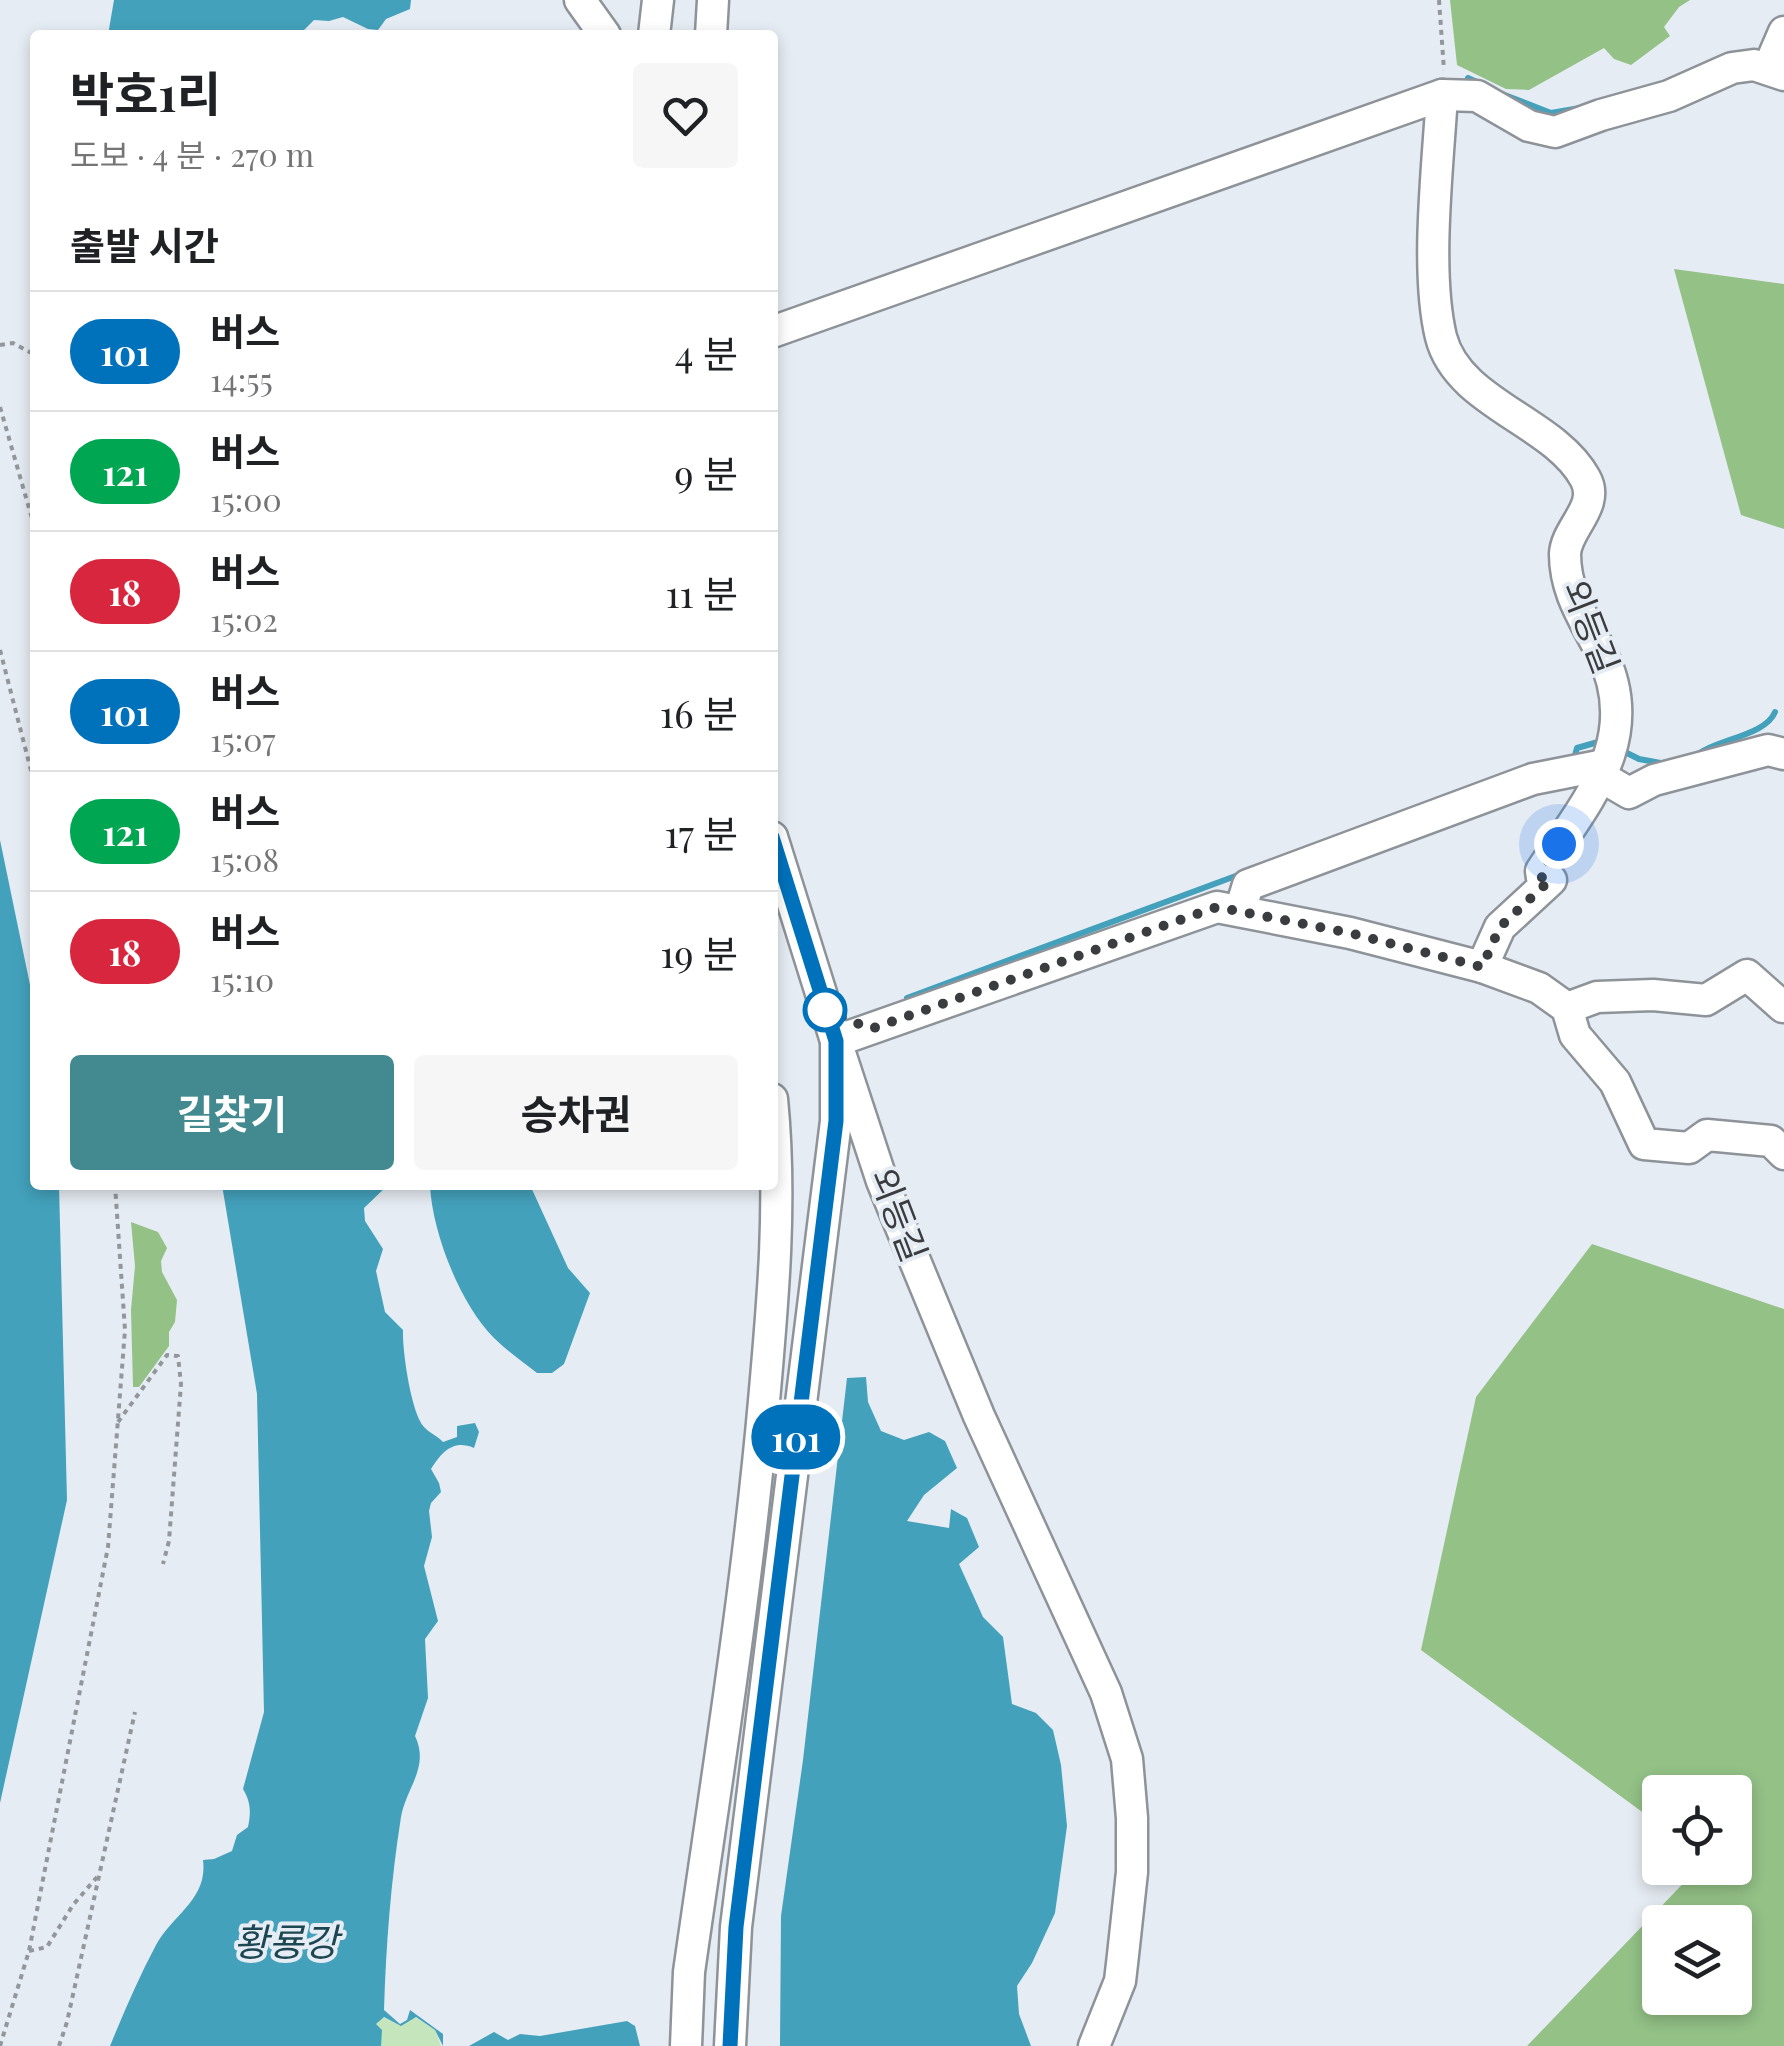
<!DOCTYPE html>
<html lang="ko">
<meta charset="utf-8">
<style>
body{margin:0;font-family:"Playfair Display","Noto Sans KR",serif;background:#f6f6f6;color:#202124;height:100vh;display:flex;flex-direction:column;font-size:38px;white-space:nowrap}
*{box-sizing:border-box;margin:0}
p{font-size:32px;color:#757577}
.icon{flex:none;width:55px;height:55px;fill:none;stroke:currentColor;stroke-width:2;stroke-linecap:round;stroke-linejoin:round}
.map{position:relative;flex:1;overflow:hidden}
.side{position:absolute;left:30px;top:30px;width:748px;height:1160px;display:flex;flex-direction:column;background:#fff;border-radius:10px;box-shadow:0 5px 15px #0003}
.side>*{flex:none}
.badge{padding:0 20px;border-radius:32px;font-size:35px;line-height:65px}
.tools{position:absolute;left:1642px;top:1775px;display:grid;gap:20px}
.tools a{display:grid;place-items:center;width:110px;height:110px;border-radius:10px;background:#fff;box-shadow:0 5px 15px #0003;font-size:50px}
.you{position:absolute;width:50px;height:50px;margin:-25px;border:8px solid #fff;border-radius:50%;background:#1a73e8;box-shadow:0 0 0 15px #1a73e833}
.map>.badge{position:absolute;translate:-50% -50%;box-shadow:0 0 0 5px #fff}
h2{padding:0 40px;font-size:38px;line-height:90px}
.round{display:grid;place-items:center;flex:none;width:105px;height:105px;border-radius:10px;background:#f6f6f6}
.head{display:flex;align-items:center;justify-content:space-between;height:170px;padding:0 40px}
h1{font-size:48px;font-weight:700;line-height:75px}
.action{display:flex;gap:20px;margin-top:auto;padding:20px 40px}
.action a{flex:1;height:115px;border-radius:10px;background:#428a8f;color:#fff;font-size:40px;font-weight:700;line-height:115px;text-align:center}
.action a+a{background:#f6f6f6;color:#202124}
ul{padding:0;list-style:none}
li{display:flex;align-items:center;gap:30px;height:120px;padding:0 40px;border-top:2px solid #e0e0e0}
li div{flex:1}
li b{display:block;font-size:38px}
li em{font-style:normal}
li .badge{min-width:110px;font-weight:700;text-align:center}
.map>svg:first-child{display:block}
.green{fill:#c5e5bc}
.forest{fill:#93c186;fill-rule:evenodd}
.water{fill:#43a1bb}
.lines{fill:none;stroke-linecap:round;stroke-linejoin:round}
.stream{stroke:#43a1bb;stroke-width:6}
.minor-casing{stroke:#8d9399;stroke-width:35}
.path{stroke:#93979c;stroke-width:4;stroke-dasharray:5 5;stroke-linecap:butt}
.minor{stroke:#fff;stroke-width:30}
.line-casing{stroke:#fff;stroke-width:22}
.line{stroke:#0072bc;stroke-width:15}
.walk{stroke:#3a3c3f;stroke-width:10;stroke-dasharray:0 18}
.stop-dot{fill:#fff;stroke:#0072bc;stroke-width:5}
.labels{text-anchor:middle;stroke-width:8;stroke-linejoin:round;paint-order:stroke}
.street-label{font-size:35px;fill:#3a3c3f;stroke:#e6ecf3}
.water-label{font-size:38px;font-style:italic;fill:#1c4652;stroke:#e6ecf3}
</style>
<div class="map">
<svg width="1784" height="2046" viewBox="0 0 1784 2046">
<rect width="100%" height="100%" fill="#e6ecf3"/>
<!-- green -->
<path class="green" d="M383 2017 401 2026 415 2017 435 2030 441 2046H381L376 2024Z"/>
<!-- forest -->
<g class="forest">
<path d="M1450 0H1690L1679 7 1664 27 1670 36 1631 65 1614 59 1604 48 1529 90 1506 89 1457 65Z"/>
<path d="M1674 269 1784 284V529L1741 515Z"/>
<path d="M131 1222 158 1232 167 1248 161 1261 162 1272 177 1300 175 1322 169 1332V1346L139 1387H133L131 1310 135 1266Z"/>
<path d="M1592 1244 1784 1309V2046H1527L1698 1868H1735V1792H1660V1825L1421 1650 1476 1397ZM1735 1922V1998H1660V1922Z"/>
</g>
<!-- water -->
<g class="water">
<path d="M114 0H411L410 9 386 19 378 30 368 29 343 17 329 21 314 20 299 35H108Z"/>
<path d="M0 840 35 1009V1185H59L67 1500 0 1803Z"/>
<path d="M222 1185H388L364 1208 365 1221 383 1249 376 1271 385 1312 403 1330C402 1349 411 1413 424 1427 429 1433 438 1436 443 1442L457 1437V1426L475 1423 479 1432 474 1448C453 1439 442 1452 431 1469L439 1483 441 1492 431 1503 429 1511 432 1537 424 1566 438 1621 425 1639 428 1698 415 1736C430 1767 406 1788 401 1817 391 1880 386 1945 384 2010L400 2024 407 2020 410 2010 443 2034V2046L435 2030 416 2017 401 2026 384 2017 376 2024 382 2030 381 2046H110C124 2012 139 1977 156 1945 173 1914 208 1899 203 1860L214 1859 232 1851 237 1835 248 1827C251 1813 251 1802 243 1789L264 1712 257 1394Z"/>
<path d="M430 1185H530L568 1268 590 1293 564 1364 552 1373H537C523 1362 507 1351 494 1338 460 1304 432 1232 430 1185Z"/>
<path d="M866 1377 868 1402 881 1431 904 1440 929 1432 945 1441 957 1468 924 1495 907 1521 949 1528 951 1509 967 1518 979 1547 959 1564 983 1617 1003 1637 1012 1704 1036 1713 1053 1730 1061 1765 1067 1826 1055 1913 1032 1963 1017 1986 1019 2014 1031 2046H780L781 1916 803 1760 847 1378Z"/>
<path d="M627 2021 635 2026 640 2046H469L494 2032 508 2040 520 2034 540 2036Z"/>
</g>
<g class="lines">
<!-- stream -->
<g class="stream">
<path d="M1468 78 1481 84"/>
<path d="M1502 94 1551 113 1580 108"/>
<path d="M1621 750 1639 759 1666 764"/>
<path d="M1574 759 1577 748 1605 740"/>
<path d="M1692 759C1712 739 1765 737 1775 712"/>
<path d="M907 998 1241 874"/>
</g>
<!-- minor casing -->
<g class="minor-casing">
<g id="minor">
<path d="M580 0 605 35"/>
<path d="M654 35 658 0"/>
<path d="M711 35 713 0"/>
<path d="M1768 69 1784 32"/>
<path d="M1442 95C1438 164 1425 271 1441 337 1458 404 1554 421 1585 478 1601 506 1566 528 1565 554 1565 593 1585 620 1601 652 1645 739 1585 803 1541 871L1542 878 1551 880 1500 927 1482 967"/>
<path d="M772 332 1442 95 1477 96 1529 126 1555 132 1601 115 1669 96 1732 68 1754 65 1784 75"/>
<path d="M1600 776 1629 793 1654 780 1768 750 1784 754"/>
<path d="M1240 911 1248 885 1533 779 1604 765"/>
<path d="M1567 1008 1597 997 1653 995 1706 1000 1747 975 1783 1007"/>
<path d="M686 2046 689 1972C716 1782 747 1593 764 1401 773 1301 782 1200 772 1099"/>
<path d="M730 2046 736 1927 836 1121V1041L772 837"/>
<path d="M1094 2046 1120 1981 1123 1955 1132 1872V1818L1127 1759 1106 1693 979 1416 882 1181 836 1041 1217 907 1350 933 1482 967 1539 988 1567 1008 1575 1035 1615 1082 1644 1144 1689 1148 1707 1135 1771 1141 1784 1154"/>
</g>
</g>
<!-- path -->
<g class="path">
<path d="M1439 0 1444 70"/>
<path d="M0 345 13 343 35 355"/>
<path d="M0 407 35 529"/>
<path d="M0 650 35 786"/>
<path d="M118 1422 167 1355 178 1356 181 1384 169 1541 163 1564"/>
<path d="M29 1951 47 1947 73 1905 97 1877"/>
<path d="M0 2046 29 1951 108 1547 125 1330 115 1185"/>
<path d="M59 2046 67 2022 135 1712"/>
</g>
<!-- minor -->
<use href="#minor" class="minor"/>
</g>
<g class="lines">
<!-- line casing -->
<g class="line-casing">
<path id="line" d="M730 2046 736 1927 836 1121V1041L772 837"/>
</g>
<!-- line -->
<use href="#line" class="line"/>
<!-- walk -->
<path class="walk" d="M825 1010 871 1029 1217 907 1350 933 1482 967 1500 927 1550 880 1542 878 1541 872 1559 844"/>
</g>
<!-- markers -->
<circle class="stop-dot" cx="825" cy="1010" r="20"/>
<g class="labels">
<!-- street labels -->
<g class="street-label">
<text transform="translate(1590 627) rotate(69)" y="12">외등길</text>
<text transform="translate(898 1215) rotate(69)" y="12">외등길</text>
</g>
<!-- water labels -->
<g class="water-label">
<text x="286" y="1956">황룡강</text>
</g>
</g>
</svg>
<div class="tools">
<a><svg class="icon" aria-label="locate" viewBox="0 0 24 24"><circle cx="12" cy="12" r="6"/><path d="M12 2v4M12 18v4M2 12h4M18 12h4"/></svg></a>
<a><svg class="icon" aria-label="layers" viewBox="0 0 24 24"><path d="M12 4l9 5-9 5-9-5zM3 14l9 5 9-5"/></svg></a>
</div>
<div class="you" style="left:1559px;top:844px"></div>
<b class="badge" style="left:796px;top:1437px;background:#0072bc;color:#fff">101</b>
<section class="side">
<div class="head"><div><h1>박호1리</h1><p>도보 · 4 분 · 270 m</p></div><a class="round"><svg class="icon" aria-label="heart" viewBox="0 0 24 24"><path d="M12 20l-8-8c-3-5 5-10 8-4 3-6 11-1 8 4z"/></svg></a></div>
<h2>출발 시간</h2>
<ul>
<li><span class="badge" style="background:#0072bc;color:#fff">101</span><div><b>버스</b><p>14:55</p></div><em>4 분</em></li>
<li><span class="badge" style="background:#00a651;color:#fff">121</span><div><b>버스</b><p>15:00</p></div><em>9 분</em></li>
<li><span class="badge" style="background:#d7263d;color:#fff">18</span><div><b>버스</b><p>15:02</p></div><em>11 분</em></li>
<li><span class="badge" style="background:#0072bc;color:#fff">101</span><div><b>버스</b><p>15:07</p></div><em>16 분</em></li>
<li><span class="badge" style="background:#00a651;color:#fff">121</span><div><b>버스</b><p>15:08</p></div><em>17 분</em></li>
<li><span class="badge" style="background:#d7263d;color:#fff">18</span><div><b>버스</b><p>15:10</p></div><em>19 분</em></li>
</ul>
<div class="action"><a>길찾기</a><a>승차권</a></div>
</section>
</div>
